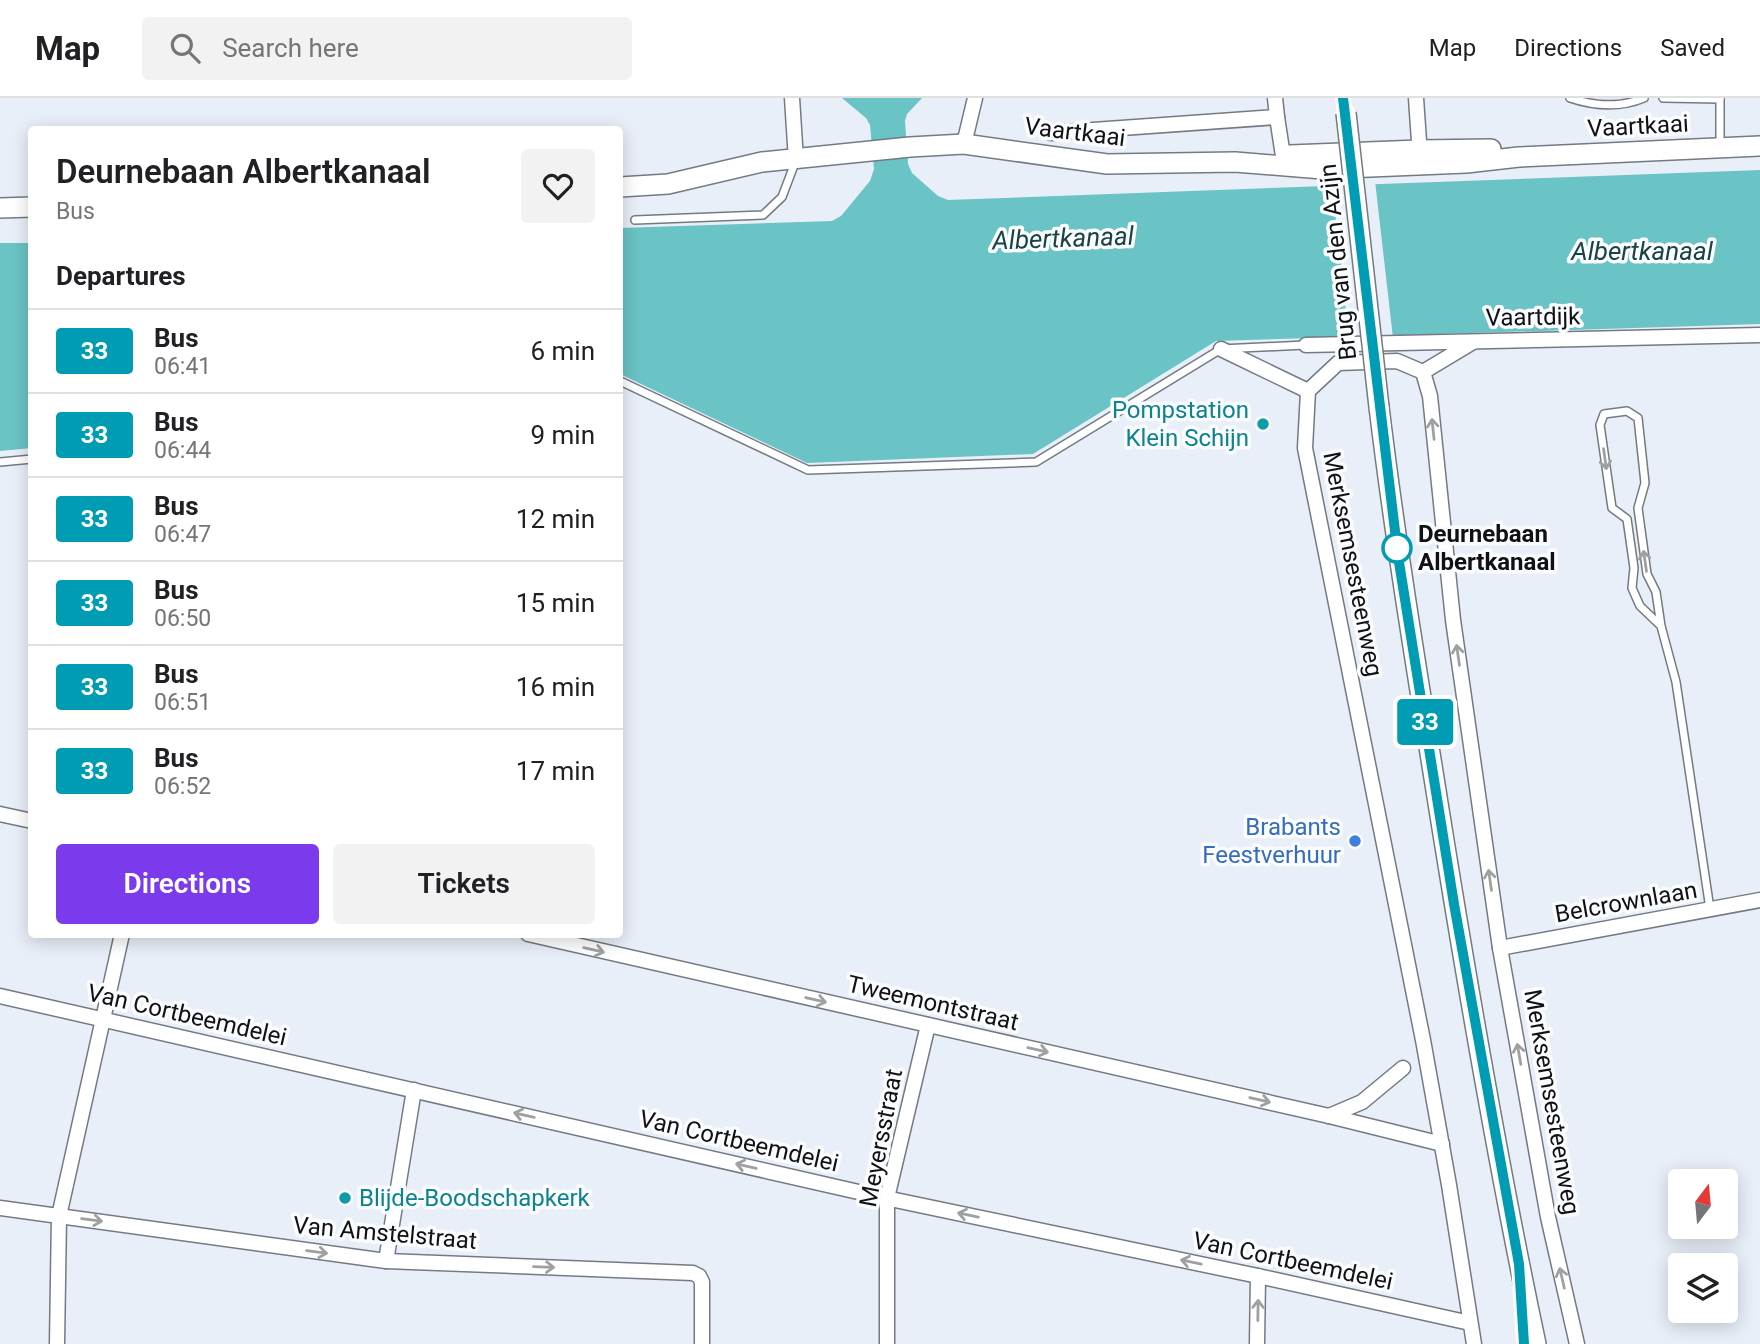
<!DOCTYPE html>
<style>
body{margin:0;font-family:Roboto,sans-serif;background:#f2f2f2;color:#202124;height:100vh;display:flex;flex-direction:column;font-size:26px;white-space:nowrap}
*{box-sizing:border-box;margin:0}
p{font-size:23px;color:#757577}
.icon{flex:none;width:38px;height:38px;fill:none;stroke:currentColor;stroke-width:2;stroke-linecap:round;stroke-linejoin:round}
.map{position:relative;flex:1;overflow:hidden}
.panel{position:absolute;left:28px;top:28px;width:595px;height:812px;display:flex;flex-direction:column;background:#fff;border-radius:7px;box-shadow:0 4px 18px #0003}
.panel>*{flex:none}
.badge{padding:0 14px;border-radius:5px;font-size:24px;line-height:46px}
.needle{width:46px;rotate:16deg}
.controls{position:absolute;left:1668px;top:1071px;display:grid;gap:14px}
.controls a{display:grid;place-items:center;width:70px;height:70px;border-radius:7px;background:#fff;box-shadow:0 4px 18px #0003;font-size:35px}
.map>.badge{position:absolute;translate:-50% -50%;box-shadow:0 0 0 4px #fff}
h2{padding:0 28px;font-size:26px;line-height:63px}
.round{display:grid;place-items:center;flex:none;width:74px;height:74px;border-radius:7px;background:#f2f2f2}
.headline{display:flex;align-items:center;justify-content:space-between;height:119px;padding:0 28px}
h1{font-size:33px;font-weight:600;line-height:52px}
.primary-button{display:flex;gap:14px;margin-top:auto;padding:14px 28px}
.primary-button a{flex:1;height:80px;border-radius:7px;background:#7c3aed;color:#fff;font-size:28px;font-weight:600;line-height:80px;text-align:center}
.primary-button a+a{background:#f2f2f2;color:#202124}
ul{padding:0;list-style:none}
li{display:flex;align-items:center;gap:21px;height:84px;padding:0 28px;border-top:2px solid #e0e0e0}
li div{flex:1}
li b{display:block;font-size:26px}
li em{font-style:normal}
li .badge{min-width:77px;font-weight:700;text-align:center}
header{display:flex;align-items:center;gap:42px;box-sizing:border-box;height:98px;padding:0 35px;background:#fff;border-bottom:2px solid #e0e0e0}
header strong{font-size:33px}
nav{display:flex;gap:38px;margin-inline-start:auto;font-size:24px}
.search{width:490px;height:63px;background:#f2f2f2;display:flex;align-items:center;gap:18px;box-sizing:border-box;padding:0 24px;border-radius:7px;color:#757577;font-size:26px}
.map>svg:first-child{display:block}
.water{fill:#6ac3c4}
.pier{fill:#e9eff9}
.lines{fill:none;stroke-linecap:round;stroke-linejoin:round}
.lane-casing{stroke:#747a82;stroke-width:10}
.street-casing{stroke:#747a82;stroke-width:17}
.secondary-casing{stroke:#747a82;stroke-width:22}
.lane{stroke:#fff;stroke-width:7}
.street{stroke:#fff;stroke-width:14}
.secondary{stroke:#fff;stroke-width:19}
.secondary-bridge-casing{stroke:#747a82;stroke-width:22;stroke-linecap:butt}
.secondary-bridge{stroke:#fff;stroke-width:19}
.oneway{stroke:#9fa0a1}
.line-casing{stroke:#fff;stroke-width:16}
.line{stroke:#009cb4;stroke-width:10}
.culture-dot{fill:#0f9aa8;stroke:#fbfcfe;stroke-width:2.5}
.stop-dot{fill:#fff;stroke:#009cb4;stroke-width:3.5}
.shop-dot{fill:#3f7fe0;stroke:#fbfcfe;stroke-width:2.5}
.labels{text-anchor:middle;stroke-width:7;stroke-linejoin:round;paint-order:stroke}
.street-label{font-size:24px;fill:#0f1114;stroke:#fbfcfe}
.culture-label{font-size:24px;fill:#0d838f;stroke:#fbfcfe;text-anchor:end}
.stop-label{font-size:24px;font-weight:bold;fill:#0f1114;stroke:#fbfcfe;text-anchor:start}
.shop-label{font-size:24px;fill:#366cbe;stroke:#fbfcfe;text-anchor:end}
.water-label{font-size:26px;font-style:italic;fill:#1a4444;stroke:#fbfcfe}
</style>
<header>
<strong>Map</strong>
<div class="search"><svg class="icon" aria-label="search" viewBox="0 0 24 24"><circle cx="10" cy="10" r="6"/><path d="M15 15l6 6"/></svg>Search here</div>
<nav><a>Map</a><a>Directions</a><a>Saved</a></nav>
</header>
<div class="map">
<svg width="1760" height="1246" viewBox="0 0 1760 1246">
<rect width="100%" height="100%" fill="#e9eff9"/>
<!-- water -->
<g class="water">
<path d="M842 0H922L907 16 905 23 908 66 912 75 938 98 948 102 1760 72V226L1216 243 1033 356 807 365 620 276V130L832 123 841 118 870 83 874 71 870 27 866 20Z"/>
<path d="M0 145H31L32 350 0 353Z"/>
</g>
<!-- pier -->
<path class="pier" d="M1375 83 1393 240 1349 242 1332 85Z"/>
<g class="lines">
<!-- lane casing -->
<g class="lane-casing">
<g id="lane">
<path d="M1570 0C1594 8 1620 10 1644 0"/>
<path d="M1663 0 1720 1"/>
<path d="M1720 0V48"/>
<path d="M635 122 763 117 782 99 796 62"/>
<path d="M620 283 808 372 1036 364 1221 251 1305 247"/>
<path d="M0 364 32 361"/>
<path d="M1661 528 1640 508 1632 490 1634 470 1627 421 1612 410 1600 327 1604 316 1627 313 1638 320 1645 385 1638 410 1647 476 1656 494 1661 528 1676 584 1710 811"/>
</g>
</g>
<!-- street casing -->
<g class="street-casing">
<g id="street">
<path d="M792 0 796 62"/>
<path d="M1416 0 1420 58"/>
<path d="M1277 19 1283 58"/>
<path d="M1051 35 1277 19 1275 0"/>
<path d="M964 46 975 0"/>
<path d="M1306 247 1760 237"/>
<path d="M1221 251 1308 293"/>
<path d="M1423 274 1473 244"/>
<path d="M0 716 32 723"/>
<path d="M528 836 1329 1018 1442 1046"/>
<path d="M1500 850 1760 802"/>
<path d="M0 898 876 1098 1258 1178 1470 1225"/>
<path d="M1329 1018 1362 1004 1403 970"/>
<path d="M0 1110 386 1163 693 1175 699 1178 702 1184V1246"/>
<path d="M386 1163 414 992"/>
<path d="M57 1246 59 1118 122 836"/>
<path d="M887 1246V1100L928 927"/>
<path d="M1257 1246 1258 1178"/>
<path d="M1474 1246 1449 1087 1423 942 1305 350 1308 293 1338 265 1397 263 1423 274 1430 298 1453 522 1500 850 1548 1119 1577 1246"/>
</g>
</g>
<!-- secondary casing -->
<g class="secondary-casing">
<g id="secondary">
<path d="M1290 57 1419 52 1491 51"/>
<path d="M620 89 668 86 762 64 910 49 964 46 1107 66 1235 64 1322 71 1466 65 1519 59 1760 48"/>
<path d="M0 110 32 109"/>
<path d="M1379 309C1394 433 1414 556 1434 680 1464 869 1496 1058 1536 1246"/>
</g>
</g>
<!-- lane -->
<use href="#lane" class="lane"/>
<!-- street -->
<use href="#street" class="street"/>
<!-- secondary -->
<use href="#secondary" class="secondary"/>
<!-- secondary-bridge casing -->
<g class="secondary-bridge-casing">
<path id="secondary-bridge" d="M1346 15 1379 309"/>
</g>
<!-- secondary-bridge -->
<use href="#secondary-bridge" class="secondary-bridge"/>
</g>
<!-- one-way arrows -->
<defs><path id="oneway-shaft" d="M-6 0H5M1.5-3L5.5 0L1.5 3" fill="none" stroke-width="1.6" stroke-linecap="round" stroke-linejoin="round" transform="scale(1.75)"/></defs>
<g class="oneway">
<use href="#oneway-shaft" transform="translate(1433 331) rotate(-96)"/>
<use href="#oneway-shaft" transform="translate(1605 361) rotate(82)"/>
<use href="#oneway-shaft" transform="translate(1645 463) rotate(-98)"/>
<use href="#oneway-shaft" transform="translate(1458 557) rotate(-98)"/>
<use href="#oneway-shaft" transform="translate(1490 782) rotate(-98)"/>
<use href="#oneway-shaft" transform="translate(594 852) rotate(13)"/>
<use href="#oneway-shaft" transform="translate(816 902) rotate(13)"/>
<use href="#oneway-shaft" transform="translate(1038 952) rotate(13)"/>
<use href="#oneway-shaft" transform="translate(1519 956) rotate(-100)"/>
<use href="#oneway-shaft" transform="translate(1260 1002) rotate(13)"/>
<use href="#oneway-shaft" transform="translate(524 1017) rotate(-167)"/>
<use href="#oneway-shaft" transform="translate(746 1068) rotate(-167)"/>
<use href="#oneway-shaft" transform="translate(968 1117) rotate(-168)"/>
<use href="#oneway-shaft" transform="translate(92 1122) rotate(8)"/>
<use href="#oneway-shaft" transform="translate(317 1154) rotate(8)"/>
<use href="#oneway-shaft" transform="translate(1191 1164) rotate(-168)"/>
<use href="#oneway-shaft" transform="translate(544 1169) rotate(2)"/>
<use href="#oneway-shaft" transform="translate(1562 1180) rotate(-103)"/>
<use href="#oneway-shaft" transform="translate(1258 1212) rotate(-89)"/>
</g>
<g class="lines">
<!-- line casing -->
<g class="line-casing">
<path id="line" d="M1343 0 1398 458 1454 806 1519 1166 1524 1246"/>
</g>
<!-- line -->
<use href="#line" class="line"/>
</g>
<!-- markers -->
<g class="culture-dot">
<circle cx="1263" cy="326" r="7"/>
<circle cx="345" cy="1100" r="7"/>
</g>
<circle class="stop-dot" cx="1397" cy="450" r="14"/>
<circle class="shop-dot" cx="1355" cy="743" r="7"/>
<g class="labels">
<!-- street labels -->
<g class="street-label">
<text transform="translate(1638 28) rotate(-3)" y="8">Vaartkaai</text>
<text transform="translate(1075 34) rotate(7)" y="8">Vaartkaai</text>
<text transform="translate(1338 164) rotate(-96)" y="8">Brug van den Azijn</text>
<text transform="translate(1533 219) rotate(-1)" y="8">Vaartdijk</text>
<text transform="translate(1353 466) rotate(79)" y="8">Merksemsesteenweg</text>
<text transform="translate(1626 804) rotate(-10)" y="8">Belcrownlaan</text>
<text transform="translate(933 905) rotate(13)" y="8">Tweemontstraat</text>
<text transform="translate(187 917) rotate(13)" y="8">Van Cortbeemdelei</text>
<text transform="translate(1552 1004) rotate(80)" y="8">Merksemsesteenweg</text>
<text transform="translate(881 1040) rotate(-79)" y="8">Meyersstraat</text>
<text transform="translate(739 1043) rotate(13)" y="8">Van Cortbeemdelei</text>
<text transform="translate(385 1135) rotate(5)" y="8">Van Amstelstraat</text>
<text transform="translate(1293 1163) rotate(12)" y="8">Van Cortbeemdelei</text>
</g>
<!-- culture labels -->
<g class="culture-label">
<text x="1249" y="320">Pompstation<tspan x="1249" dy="28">Klein Schijn</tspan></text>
<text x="359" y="1108" text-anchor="start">Blijde-Boodschapkerk</text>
</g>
<!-- stop labels -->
<g class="stop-label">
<text x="1418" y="444">Deurnebaan<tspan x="1418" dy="28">Albertkanaal</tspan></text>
</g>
<!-- shop labels -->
<g class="shop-label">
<text x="1341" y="737">Brabants<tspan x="1341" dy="28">Feestverhuur</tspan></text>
</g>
<!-- water labels -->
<g class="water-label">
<text transform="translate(1063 140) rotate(-2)" y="9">Albertkanaal</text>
<text x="1642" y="162">Albertkanaal</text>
</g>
</g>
</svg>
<div class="controls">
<a><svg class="needle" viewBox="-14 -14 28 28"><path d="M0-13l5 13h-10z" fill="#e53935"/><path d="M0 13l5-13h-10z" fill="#757577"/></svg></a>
<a><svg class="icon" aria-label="layers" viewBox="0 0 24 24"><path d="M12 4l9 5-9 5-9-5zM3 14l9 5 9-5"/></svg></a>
</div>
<b class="badge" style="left:1425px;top:624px;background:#009cb4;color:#fff">33</b>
<section class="panel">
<div class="headline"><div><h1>Deurnebaan Albertkanaal</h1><p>Bus</p></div><a class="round"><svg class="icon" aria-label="heart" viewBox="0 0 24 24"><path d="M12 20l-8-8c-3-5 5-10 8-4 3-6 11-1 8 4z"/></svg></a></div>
<h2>Departures</h2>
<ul>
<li><span class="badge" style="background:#009cb4;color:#fff">33</span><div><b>Bus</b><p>06:41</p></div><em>6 min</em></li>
<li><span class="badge" style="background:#009cb4;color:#fff">33</span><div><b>Bus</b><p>06:44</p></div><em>9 min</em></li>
<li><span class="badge" style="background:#009cb4;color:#fff">33</span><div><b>Bus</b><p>06:47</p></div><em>12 min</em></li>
<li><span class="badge" style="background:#009cb4;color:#fff">33</span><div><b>Bus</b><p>06:50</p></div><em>15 min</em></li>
<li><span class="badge" style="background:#009cb4;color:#fff">33</span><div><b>Bus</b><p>06:51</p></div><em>16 min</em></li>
<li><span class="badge" style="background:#009cb4;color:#fff">33</span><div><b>Bus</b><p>06:52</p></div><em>17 min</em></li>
</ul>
<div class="primary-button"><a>Directions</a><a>Tickets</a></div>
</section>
</div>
